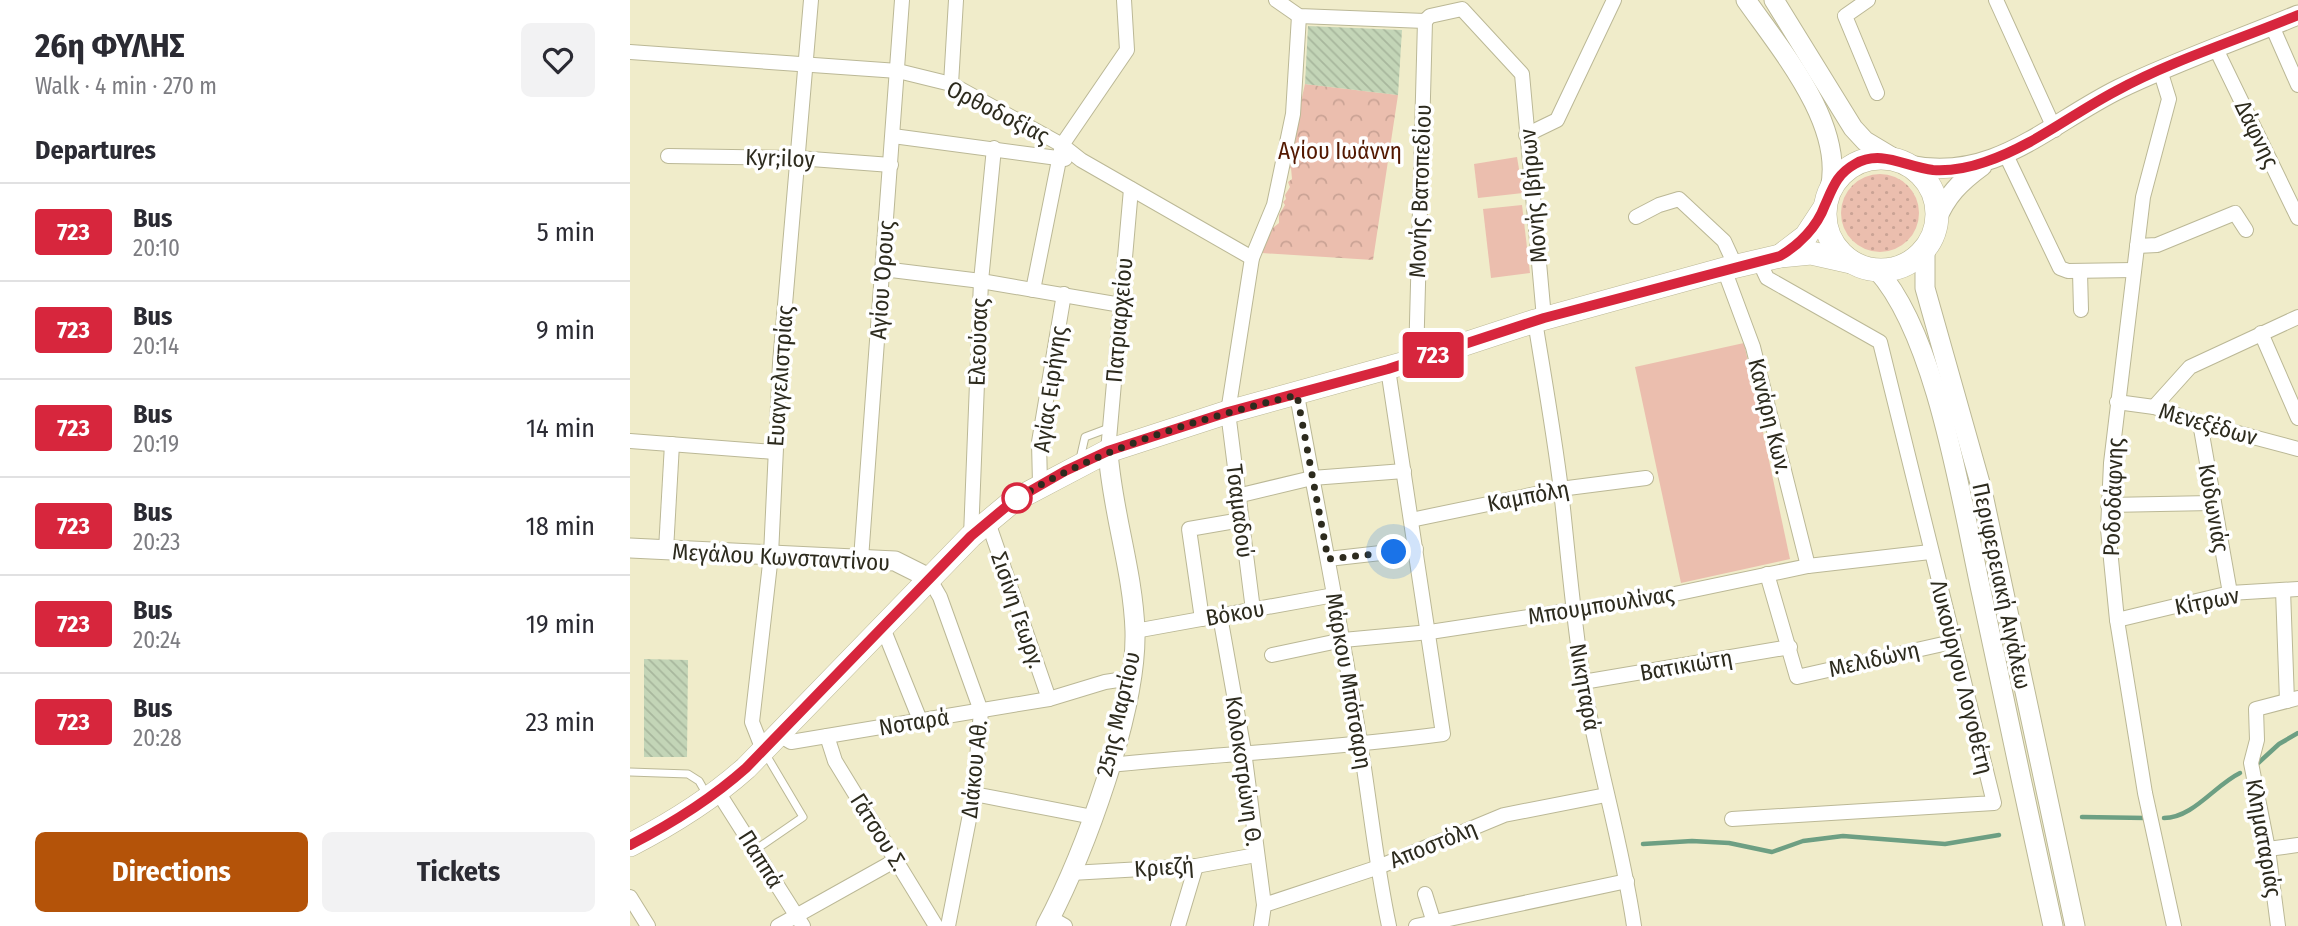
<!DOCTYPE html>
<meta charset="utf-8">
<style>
body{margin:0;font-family:"Fira Sans Condensed",sans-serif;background:#f2f2f3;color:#2b2b33;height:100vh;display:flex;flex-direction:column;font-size:26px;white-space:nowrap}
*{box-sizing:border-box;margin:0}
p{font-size:23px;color:#7c7c81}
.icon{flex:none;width:38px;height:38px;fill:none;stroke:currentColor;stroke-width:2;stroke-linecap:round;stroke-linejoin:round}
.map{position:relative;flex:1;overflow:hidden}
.drawer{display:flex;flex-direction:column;background:#fff;width:630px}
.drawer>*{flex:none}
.badge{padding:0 14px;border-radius:5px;font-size:24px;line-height:46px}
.you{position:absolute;width:35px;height:35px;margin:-18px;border:5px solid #fff;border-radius:50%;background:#1a73e8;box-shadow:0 0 0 10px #1a73e833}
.map>.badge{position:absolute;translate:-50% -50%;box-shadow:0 0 0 4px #fff}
h2{padding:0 35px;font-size:26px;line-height:63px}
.round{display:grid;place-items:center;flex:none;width:74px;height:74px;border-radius:10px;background:#f2f2f3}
.headline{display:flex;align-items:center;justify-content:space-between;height:119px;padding:0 35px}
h1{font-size:33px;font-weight:700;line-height:52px}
.button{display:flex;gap:14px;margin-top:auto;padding:14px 35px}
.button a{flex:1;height:80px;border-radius:10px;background:#b45309;color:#fff;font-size:28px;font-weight:700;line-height:80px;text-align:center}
.button a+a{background:#f2f2f3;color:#2b2b33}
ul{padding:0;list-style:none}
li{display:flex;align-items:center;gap:21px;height:98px;padding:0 35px;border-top:2px solid #e1e1e2}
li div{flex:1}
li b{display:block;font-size:26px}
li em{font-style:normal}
li .badge{min-width:77px;font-weight:700;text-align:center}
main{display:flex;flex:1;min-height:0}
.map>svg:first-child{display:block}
.grass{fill:url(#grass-dots)}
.park{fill:url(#park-crowns)}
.garden{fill:#ebbeae}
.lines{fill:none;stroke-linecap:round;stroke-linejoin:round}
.stream{stroke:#6d9f83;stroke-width:4.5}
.building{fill:url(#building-back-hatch)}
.lane-casing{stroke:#bbb896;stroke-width:9}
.street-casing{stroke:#bbb896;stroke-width:16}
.secondary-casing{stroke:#bbb896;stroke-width:21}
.primary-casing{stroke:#bbb896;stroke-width:24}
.lane{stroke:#fff;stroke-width:7}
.street{stroke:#fff;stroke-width:14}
.secondary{stroke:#fff;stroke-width:19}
.primary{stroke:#fff;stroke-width:23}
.line-casing{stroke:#fff;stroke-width:16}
.line{stroke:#d7263d;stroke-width:10}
.walk{stroke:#2d2b1e;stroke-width:7;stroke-dasharray:0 12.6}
.stop-dot{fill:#fff;stroke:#d7263d;stroke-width:3.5}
.labels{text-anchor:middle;stroke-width:7;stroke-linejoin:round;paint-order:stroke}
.street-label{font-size:23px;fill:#2d2b1e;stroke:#fff}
.park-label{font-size:23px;fill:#531800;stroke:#fff}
</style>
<main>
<section class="drawer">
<div class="headline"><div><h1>26η ΦΥΛΗΣ</h1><p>Walk · 4 min · 270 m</p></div><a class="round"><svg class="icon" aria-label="heart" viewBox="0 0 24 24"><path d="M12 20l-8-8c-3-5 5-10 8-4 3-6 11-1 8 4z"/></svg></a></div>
<h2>Departures</h2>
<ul>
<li><span class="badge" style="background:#d7263d;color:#fff">723</span><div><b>Bus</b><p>20:10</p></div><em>5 min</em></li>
<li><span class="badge" style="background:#d7263d;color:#fff">723</span><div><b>Bus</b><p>20:14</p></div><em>9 min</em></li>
<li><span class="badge" style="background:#d7263d;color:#fff">723</span><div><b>Bus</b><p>20:19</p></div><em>14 min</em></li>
<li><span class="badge" style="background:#d7263d;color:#fff">723</span><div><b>Bus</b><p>20:23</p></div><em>18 min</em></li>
<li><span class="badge" style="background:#d7263d;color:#fff">723</span><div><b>Bus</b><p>20:24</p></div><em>19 min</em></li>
<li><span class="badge" style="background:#d7263d;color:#fff">723</span><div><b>Bus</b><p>20:28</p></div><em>23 min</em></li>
</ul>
<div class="button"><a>Directions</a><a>Tickets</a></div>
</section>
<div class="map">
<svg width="1668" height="926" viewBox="0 0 1668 926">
<defs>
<pattern id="grass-dots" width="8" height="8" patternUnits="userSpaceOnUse" patternTransform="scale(1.75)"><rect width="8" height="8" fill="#ebbeae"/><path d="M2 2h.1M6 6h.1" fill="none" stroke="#caa395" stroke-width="1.8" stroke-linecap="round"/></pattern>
<pattern id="park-crowns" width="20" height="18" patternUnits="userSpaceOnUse" patternTransform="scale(1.75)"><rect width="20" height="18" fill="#ebbeae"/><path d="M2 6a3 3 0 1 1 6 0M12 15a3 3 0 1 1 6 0" fill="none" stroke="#caa395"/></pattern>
<pattern id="building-back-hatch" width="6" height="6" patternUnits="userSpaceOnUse" patternTransform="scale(1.75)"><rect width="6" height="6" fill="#c3d5b7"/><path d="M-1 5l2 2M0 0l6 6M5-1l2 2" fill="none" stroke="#a8b79d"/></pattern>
</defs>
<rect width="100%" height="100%" fill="#f0ecca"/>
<!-- grass -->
<circle class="grass" cx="1250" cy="213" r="39"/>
<!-- park -->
<path class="park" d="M675 84 768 95 743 260 632 253 638 232 649 223V215L655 205 653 202 656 199 655 195 660 187 658 182 662 179 661 168 655 171Z"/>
<!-- garden -->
<g class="garden">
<path d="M887 157 893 193 848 198 844 164Z"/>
<path d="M892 205 900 273 861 278 853 209Z"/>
<path d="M1114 343 1160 559 1051 583 1005 367Z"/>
</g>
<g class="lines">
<!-- stream -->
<g class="stream">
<path d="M1625 766 1649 744 1668 733"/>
<path d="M1452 817 1516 818"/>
<path d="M1534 818C1563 818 1585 785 1610 773"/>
<path d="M1013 844 1062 841 1099 843 1142 852 1173 841 1213 836 1315 844 1369 835"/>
</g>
</g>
<!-- building -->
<g class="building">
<path d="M678 26 772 30 768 95 675 84Z"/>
<path d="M14 659 58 660 57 757H14Z"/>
</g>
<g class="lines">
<!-- lane casing -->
<g class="lane-casing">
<g id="lane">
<path d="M450 459 455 437 479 428"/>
<path d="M0 772 58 774 69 781 77 795"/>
<path d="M125 850 173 817 135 753"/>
</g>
</g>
<!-- street casing -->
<g class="street-casing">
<g id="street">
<path d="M646 0 669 16 795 21 800 16 832 9 892 74 914 318"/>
<path d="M1238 0 1215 16 1247 93"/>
<path d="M1366 0 1425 130"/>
<path d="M1642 26 1668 85"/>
<path d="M1586 49 1668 218"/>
<path d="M0 52 268 71 321 84 432 145 451 160 622 258"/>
<path d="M1530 70 1539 99 1513 197 1481 463 1478 529 1487 620 1515 793 1544 926"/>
<path d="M321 84 326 0"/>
<path d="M896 135 927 120 984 0"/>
<path d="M263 136 435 159"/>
<path d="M1375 153 1430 268 1438 271 1504 270"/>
<path d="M38 156 168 158 261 165"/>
<path d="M1006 217 1029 205 1049 199 1094 241 1106 267"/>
<path d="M1507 246 1527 245 1605 213 1616 230"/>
<path d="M253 269 351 281 491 305"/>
<path d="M1094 269 1123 347 1178 566"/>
<path d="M1450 272 1451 310"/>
<path d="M403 290 432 145 497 50 494 0"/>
<path d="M905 321C914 377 924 433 931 490 938 553 943 617 953 680 967 763 992 843 1004 926"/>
<path d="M1631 333 1668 418"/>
<path d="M786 360 795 21"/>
<path d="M667 395C688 511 711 626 730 742 740 803 746 865 759 926"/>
<path d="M1487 402 1524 407 1570 423 1668 449"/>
<path d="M1524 407 1560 367 1668 317"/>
<path d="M1570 423 1600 593"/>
<path d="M0 441 144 452"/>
<path d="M478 451 501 189"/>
<path d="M410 484 409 442 434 294"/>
<path d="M607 496 682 478 774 471"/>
<path d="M1478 505 1582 503"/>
<path d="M781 520 930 489 1016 478"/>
<path d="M358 522 419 699"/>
<path d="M341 536 351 281 364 148"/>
<path d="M36 550 42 444"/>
<path d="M231 559 272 0"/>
<path d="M698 559 786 549"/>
<path d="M1137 574 1167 677 1322 642"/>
<path d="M299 578 310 597 351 711 344 794 318 926"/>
<path d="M1653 590 1657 701"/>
<path d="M623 610 598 412 622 258 644 205 663 114 669 16"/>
<path d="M590 616 614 751 634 905 631 926"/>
<path d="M572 619 559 529 611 520"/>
<path d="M1487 620 1600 593 1668 589"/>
<path d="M253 628 290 720"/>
<path d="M505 631 704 595"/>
<path d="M642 655 713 640 800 632 1035 596 1178 566 1300 552"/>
<path d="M953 682 1160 647"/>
<path d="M149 735 161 742 419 699 475 682 501 678"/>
<path d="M197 736 205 761 306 926"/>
<path d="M133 750 122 722 141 555 150 363 181 0"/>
<path d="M479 765C590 754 702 749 813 734L758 369"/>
<path d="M88 792 173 926"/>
<path d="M344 794 463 817"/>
<path d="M1102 819 1364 803 1250 342 1137 278 1129 261"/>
<path d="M1638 849 1668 845"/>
<path d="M441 873 566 866 626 855"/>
<path d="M795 894 805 926"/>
<path d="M0 897 18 926"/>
<path d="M634 905 746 868 874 815 976 795"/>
<path d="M421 918 435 926"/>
<path d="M148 926 266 860"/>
<path d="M548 926 566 866"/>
<path d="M786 926 997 881"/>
<path d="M1648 926 1638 849 1621 763 1627 740 1626 709 1668 698"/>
</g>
</g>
<!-- secondary casing -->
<g class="secondary-casing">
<g id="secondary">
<path d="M1116 0C1151 50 1215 125 1200 189"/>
<path d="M1144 0 1223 128 1235 141 1265 159"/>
<path d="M1279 165C1364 183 1418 124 1489 89 1547 61 1608 40 1668 15"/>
<path d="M1306 221C1316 196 1330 182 1352 166"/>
<path d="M1295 249V288L1352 490 1445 926"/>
<path d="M1247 270C1307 336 1332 505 1352 595 1375 705 1399 816 1423 926"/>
<path d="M0 548 265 561 299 578"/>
<path d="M416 926C454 854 507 712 505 631 503 570 482 512 478 451"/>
</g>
</g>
<!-- primary casing -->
<g class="primary-casing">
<g id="primary">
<circle cx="1251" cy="214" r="56"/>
<path d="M1150 256 1176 236 1195 207"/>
<path d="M0 845C43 823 80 800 116 768L341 536 383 501 478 451 598 412 786 360 905 321 1094 269 1150 256 1181 253 1221 262"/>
</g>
</g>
<!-- lane -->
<use href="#lane" class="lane"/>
<!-- street -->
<use href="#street" class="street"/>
<!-- secondary -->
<use href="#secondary" class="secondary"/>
<!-- primary -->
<use href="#primary" class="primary"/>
</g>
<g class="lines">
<!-- line casing -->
<g class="line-casing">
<path id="line" d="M0 845C43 823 80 800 116 768L341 536 383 501 435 471 478 451 598 412 758 369 914 318 1150 256C1169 245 1187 227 1195 205 1203 187 1207 174 1225 164 1251 149 1276 167 1303 170 1321 171 1338 168 1355 162 1403 146 1442 114 1486 91 1543 60 1608 40 1668 15"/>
</g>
<!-- line -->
<use href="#line" class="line"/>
<!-- walk -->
<path class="walk" d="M387 498 383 501C470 447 569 419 667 395L698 559 764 552"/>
</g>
<!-- markers -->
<circle class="stop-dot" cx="387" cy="498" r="14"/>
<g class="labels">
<!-- street labels -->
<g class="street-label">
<text transform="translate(368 112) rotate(27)" y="8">Ορθοδοξίας</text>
<text transform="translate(1627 134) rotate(64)" y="8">Δάφνης</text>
<text transform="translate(150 158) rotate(2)" y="8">Kyr;iloy</text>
<text transform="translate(790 191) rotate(-88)" y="8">Μονής Βατοπεδίου</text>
<text transform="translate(903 196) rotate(-95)" y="8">Μονής Ιβήρων</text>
<text transform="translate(252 280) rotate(-86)" y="8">Αγίου Όρους</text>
<text transform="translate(489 320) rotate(-85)" y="8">Πατριαρχείου</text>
<text transform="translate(348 342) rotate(-88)" y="8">Ελεούσας</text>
<text transform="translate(150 376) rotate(-86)" y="8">Ευαγγελιστρίας</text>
<text transform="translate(420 389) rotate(-82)" y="8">Αγίας Ειρήνης</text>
<text transform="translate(1140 416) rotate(76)" y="8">Κανάρη Κων.</text>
<text transform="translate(1578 424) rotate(16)" y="8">Μενεξέδων</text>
<text transform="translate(898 496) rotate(-11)" y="8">Καμπόλη</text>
<text transform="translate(1483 497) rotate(-88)" y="8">Ροδοδάφνης</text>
<text transform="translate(1584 508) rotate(80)" y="8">Κυδωνιάς</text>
<text transform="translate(610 511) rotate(83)" y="8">Τσαμαδού</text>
<text transform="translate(151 557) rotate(3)" y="8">Μεγάλου Κωνσταντίνου</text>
<text transform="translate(1372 586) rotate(78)" y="8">Περιφερειακή Αιγάλεω</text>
<text transform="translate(1577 601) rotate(-11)" y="8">Κίτρων</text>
<text transform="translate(971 605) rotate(-9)" y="8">Μπουμπουλίνας</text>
<text transform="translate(388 610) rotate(71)" y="8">Σισίνη Γεωργ.</text>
<text transform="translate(605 613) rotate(-10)" y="8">Βόκου</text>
<text transform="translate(1244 659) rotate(-13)" y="8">Μελιδώνη</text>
<text transform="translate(1056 665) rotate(-10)" y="8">Βατικιώτη</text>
<text transform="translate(1332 677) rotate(76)" y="8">Λυκούργου Λογοθέτη</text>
<text transform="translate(719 681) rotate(80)" y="8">Μάρκου Μπότσαρη</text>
<text transform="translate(955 687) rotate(80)" y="8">Νικηταρά</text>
<text transform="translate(488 714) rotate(-77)" y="8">25ης Μαρτίου</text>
<text transform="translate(284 722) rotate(-9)" y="8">Νοταρά</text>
<text transform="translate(344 769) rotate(-84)" y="8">Διάκου Αθ.</text>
<text transform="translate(614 771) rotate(82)" y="8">Κολοκοτρώνη Θ.</text>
<text transform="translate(249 832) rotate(58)" y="8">Γάτσου Σ.</text>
<text transform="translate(1634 838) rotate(80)" y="8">Κληματαριάς</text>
<text transform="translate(803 844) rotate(-22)" y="8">Αποστόλη</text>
<text transform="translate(131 859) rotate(58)" y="8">Παππά</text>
<text transform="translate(534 867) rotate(-4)" y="8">Κριεζή</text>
</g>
<!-- park labels -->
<g class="park-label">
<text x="710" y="159">Αγίου Ιωάννη</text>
</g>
</g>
</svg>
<div class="you" style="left:764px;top:552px"></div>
<b class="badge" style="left:803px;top:355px;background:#d7263d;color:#fff">723</b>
</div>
</main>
